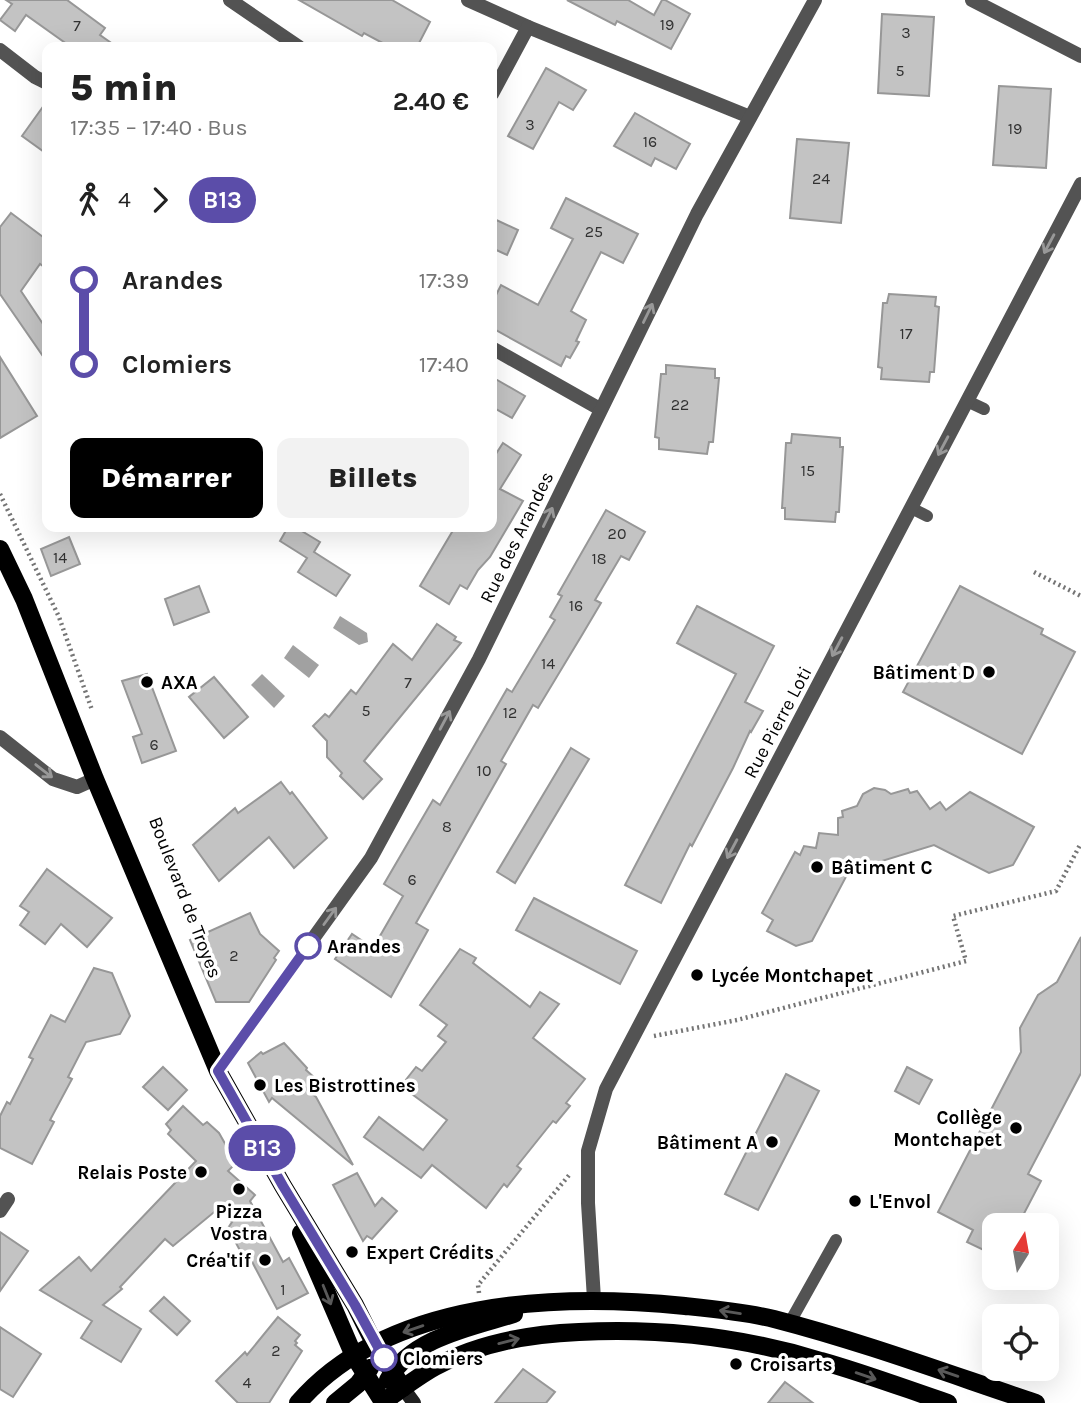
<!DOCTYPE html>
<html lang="fr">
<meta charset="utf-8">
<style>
body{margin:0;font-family:Karla,sans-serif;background:#f2f2f2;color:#222;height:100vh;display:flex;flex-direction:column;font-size:26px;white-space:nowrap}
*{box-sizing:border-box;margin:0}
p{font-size:23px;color:#767676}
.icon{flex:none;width:38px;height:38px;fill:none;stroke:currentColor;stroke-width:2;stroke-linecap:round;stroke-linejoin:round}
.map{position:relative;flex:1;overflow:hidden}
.sheet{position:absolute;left:42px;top:42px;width:455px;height:490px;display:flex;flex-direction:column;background:#fff;border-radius:14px;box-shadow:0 7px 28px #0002}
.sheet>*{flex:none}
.badge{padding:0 14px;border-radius:23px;font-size:24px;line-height:46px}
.needle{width:46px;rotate:11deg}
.buttons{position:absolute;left:982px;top:1213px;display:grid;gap:14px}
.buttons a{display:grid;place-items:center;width:77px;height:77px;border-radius:14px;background:#fff;box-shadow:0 7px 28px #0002;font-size:35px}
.map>.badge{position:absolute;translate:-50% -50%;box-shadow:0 0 0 4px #fff}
.legs{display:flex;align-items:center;gap:10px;height:77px;padding:0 28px;font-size:23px}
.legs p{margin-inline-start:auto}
.head{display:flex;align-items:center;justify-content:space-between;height:119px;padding:0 28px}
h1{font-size:38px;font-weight:800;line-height:52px}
.action{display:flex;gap:14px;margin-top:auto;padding:14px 28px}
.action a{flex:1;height:80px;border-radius:14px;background:#000;color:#fff;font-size:28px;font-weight:800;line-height:80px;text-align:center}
.action a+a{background:#f2f2f2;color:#222}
ul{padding:0 28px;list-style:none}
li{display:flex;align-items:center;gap:24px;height:84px;font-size:26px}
li i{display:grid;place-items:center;width:10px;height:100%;margin:0 9px;background:currentColor}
li i::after{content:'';width:18px;height:18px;margin:-9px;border:5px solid;border-radius:50%;background:#fff}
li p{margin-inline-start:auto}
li:first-child i{background:linear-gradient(#0000 50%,currentColor 0)}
li:last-child i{background:linear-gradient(currentColor 50%,#0000 0)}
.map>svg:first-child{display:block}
.water{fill:#a1a1a1}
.building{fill:#c3c3c3;stroke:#979797;stroke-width:2}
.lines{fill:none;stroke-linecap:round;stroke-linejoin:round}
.path{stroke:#757575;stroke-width:4.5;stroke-dasharray:2 3.5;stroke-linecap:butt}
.service{stroke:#535353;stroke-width:12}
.minor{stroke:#535353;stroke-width:14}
.secondary{stroke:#202020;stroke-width:14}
.primary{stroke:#000;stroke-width:18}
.oneway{stroke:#989898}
.oneway2{stroke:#595959}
.line-1-casing{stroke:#fff;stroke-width:16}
.line-1{stroke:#5b4da9;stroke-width:10}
.poi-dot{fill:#000;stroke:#fff;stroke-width:2.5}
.stop-1-dot{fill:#fff;stroke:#5b4da9;stroke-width:3.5}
.labels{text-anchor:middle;stroke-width:7;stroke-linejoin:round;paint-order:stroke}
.number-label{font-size:16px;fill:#313131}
.street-label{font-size:19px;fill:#000;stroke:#fff}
.poi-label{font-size:19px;font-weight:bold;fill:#000;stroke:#fff;text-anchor:start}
.stop-label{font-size:19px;font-weight:bold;fill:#000;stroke:#fff;text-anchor:start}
</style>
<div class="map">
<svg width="1081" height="1403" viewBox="0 0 1081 1403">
<rect width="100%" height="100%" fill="#fff"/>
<!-- water -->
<g class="water">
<path d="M340 616 367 633 368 642 359 645 333 628Z"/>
<path d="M293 645 319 665 309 678 284 658Z"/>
<path d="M262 674 285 696 274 708 251 685Z"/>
</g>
<!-- building -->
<g class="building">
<path d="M6 0H67L105 28 100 35 117 47H71L26 15 15 31 0 20 12 4Z"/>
<path d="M299 0H392L430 22 417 47H390L364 33 362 36Z"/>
<path d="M567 0H628L654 15 662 0H665L690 14 671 49 617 21 615 25Z"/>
<path d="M882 14 934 17 929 96 878 93Z"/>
<path d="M546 68 586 90 573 110 559 102 533 149 508 136Z"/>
<path d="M999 86 1051 89 1046 168 993 165Z"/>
<path d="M47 101V154L22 136Z"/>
<path d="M635 113 690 144 676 169 655 158 651 166 614 146Z"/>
<path d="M797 139 849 143 841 223 790 218Z"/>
<path d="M566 198 638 234 623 263 601 252 571 311 586 320 576 341 579 342 570 358 566 356 561 366 492 328V303L501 285 538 305 573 239 551 228Z"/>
<path d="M11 213 47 240V269L40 264 21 291 47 330V362L0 294V227Z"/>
<path d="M492 218 518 230 507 255 492 248Z"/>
<path d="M889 294 936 297 935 306 939 307 934 372H930L929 382 881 379 882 368 878 367 883 303H887Z"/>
<path d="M0 357 37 416 0 438Z"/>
<path d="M666 365 715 369V378H719L713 442H709L707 454 659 449V438L655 437 661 374H666Z"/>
<path d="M492 377 525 396 512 418 492 407Z"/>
<path d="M792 434 840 438V447H843L839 512H836L835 522 785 519V508H782L786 443H791Z"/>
<path d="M503 443 521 455 500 489 523 501 490 557 478 570 467 589 460 585 449 604 420 586 455 527H492V460Z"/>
<path d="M606 510 645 532 629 560 621 556 595 600 601 603 582 635 538 708 533 705 501 761 506 764 416 923 428 930 391 997 335 959 352 934 373 948 403 896 384 884 433 800 440 805 507 689 512 692 555 620 550 617 562 596 558 594Z"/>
<path d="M288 527H295L320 542 314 552 350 575 336 596 298 572 307 558 280 541Z"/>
<path d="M69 537 80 564 51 576 41 549Z"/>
<path d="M199 586 209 612 174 625 165 599Z"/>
<path d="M960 586 1043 629 1041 634 1075 652 1022 754 903 692Z"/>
<path d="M697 606 774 646 745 702 763 711 751 732 750 731 733 768 692 846 690 844 661 903 625 885 736 674 677 643Z"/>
<path d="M437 624 456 637 454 640 461 643 364 761 382 779 363 799 340 776 342 773 327 757V741L313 726 325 714 329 717 351 690 356 694 393 644 412 660Z"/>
<path d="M147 674 176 751 142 763 133 737 142 734 122 681Z"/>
<path d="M214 677 248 717 224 738 189 697Z"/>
<path d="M571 748 589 759 515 883 497 872Z"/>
<path d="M281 782 290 794 292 792 327 838 294 868 269 837 219 881 193 845 235 808 238 813Z"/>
<path d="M874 788 885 790 891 794 908 789 910 793 917 791 930 809 940 802 946 810 970 792 1034 827 1013 865 989 873 934 845 849 871 812 941 796 946 767 931 773 920 762 913 795 852 800 855 804 846 816 848 819 833 838 835V818L843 817 842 811 857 806 863 794Z"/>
<path d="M47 869 112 918 87 947 61 924 45 944 20 925 29 912 20 906Z"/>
<path d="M534 898 637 951 620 984 516 930Z"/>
<path d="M250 913 260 934 279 951 274 958 276 960 249 1002H216L190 940Z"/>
<path d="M1081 937V1073L1028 1174 1041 1181 1018 1225H994V1255L967 1242 973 1230 938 1212 1021 1052 1020 1028 1038 995 1057 982Z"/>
<path d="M460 949 476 958 473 963 530 1007 540 992 559 1004 533 1038 585 1079 566 1103 570 1106 556 1123 553 1121 517 1166 521 1169 507 1187 504 1184 486 1208 432 1165 421 1178 364 1137 379 1117 423 1150 447 1120 401 1086 416 1067 422 1071 446 1042 438 1036 447 1025 420 1005Z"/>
<path d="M94 968 112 973 130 1016 120 1034 86 1042 68 1077 72 1079 50 1120 54 1122 32 1164 0 1148V1116L7 1102 10 1104 33 1059 29 1057 51 1015 65 1022Z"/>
<path d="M284 1043 307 1068 306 1070 315 1078 306 1089 316 1097 353 1165 272 1098 269 1102 248 1063 261 1052 263 1054Z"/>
<path d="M163 1067 187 1090 168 1110 143 1087Z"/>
<path d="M907 1067 932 1080 919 1104 895 1091Z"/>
<path d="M786 1074 819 1091 758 1210 725 1194Z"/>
<path d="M183 1106 203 1125 207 1122 219 1133 236 1163 228 1171 255 1195 250 1201 283 1262 289 1258 308 1293 277 1309 249 1256 244 1258 228 1228 232 1222 219 1208 173 1246 165 1239 120 1287 122 1289 103 1305 141 1329 121 1362 81 1338 92 1321 40 1290 79 1257 91 1271 196 1161 168 1134 171 1130 166 1124Z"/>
<path d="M357 1173 375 1206 382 1198 397 1211 372 1239 367 1236 363 1241 333 1185Z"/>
<path d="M0 1232 28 1251 0 1291Z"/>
<path d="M164 1297 190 1321 177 1335 150 1311Z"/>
<path d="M278 1317 300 1335 295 1341 297 1343 295 1345 302 1351 269 1403H238L216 1381 245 1352 247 1355Z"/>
<path d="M0 1327 41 1354 13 1397 0 1389Z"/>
<path d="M523 1369 555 1392 546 1403H495Z"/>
<path d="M785 1382 813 1403H768Z"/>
</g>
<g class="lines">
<!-- path -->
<g class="path">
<path d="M0 494 59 617 92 710"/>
<path d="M1034 572 1081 596"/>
<path d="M654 1036 737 1020 966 961 953 916 1056 891 1081 843"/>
<path d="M479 1293 478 1285 570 1174"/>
</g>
<!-- service -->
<g class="service">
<path d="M967 401 984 409"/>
<path d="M911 508 927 516"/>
<path d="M789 1324 836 1240"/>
</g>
<!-- minor -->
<g class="minor">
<path d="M230 0 299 47"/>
<path d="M468 0 528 27 750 117"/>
<path d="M972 0 1081 56"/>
<path d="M0 50 35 77 47 83"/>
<path d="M492 94 528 27"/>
<path d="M492 348 600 409"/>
<path d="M0 737 53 779 77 787 95 779"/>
<path d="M218 1071 371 858 479 659 697 214 815 0"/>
<path d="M0 1211 8 1199"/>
<path d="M594 1299 588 1203V1151L606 1089 1081 184"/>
</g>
<!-- secondary -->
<path class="secondary" d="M403 1388 414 1403"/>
<!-- primary -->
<g class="primary">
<path d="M0 549 24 599 95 779 218 1071 283 1186 355 1305 375 1345 403 1388"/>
<path d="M301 1233 354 1356 383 1402"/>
<path d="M388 1380C411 1338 472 1327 514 1314"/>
<path d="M298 1403C388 1299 558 1293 685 1306 714 1309 745 1312 774 1319 863 1342 949 1374 1036 1403"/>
<path d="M335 1403 358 1384 370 1368"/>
<path d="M382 1403C399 1391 417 1377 435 1367 478 1343 530 1334 579 1332 660 1328 743 1337 821 1361 864 1373 906 1389 948 1403"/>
</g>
</g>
<!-- one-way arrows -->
<defs><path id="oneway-shaft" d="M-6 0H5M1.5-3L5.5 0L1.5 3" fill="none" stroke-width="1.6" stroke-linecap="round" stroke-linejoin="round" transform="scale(1.75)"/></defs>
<g class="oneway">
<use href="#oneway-shaft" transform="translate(1049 244) rotate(118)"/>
<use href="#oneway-shaft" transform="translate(648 313) rotate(-64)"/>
<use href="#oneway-shaft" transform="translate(943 446) rotate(118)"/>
<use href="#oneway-shaft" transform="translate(548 517) rotate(-64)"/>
<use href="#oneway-shaft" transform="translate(837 647) rotate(118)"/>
<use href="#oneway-shaft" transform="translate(445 720) rotate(-62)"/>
<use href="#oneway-shaft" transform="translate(44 771) rotate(38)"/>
<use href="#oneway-shaft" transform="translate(732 849) rotate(118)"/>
<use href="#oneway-shaft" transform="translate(330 916) rotate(-54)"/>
</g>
<g class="oneway2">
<use href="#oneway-shaft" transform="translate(327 1295) rotate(68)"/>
<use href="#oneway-shaft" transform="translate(730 1312) rotate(-171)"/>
<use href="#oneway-shaft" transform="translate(413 1329) rotate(161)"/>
<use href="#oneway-shaft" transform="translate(509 1341) rotate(-14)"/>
<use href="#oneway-shaft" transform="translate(948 1373) rotate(-161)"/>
<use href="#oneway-shaft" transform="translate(866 1376) rotate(19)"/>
</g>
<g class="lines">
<!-- line-1 casing -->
<g class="line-1-casing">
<path id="line-1" d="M308 946 218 1071 283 1186 355 1305 384 1358"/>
</g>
<!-- line-1 -->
<use href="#line-1" class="line-1"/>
</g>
<!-- markers -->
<g class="poi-dot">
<circle cx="989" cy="672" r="7"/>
<circle cx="147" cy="682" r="7"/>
<circle cx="817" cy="867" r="7"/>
<circle cx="697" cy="975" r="7"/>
<circle cx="260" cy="1085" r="7"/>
<circle cx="1016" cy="1128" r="7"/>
<circle cx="772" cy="1142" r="7"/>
<circle cx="201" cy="1172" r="7"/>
<circle cx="239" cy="1189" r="7"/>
<circle cx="855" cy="1201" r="7"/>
<circle cx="352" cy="1252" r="7"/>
<circle cx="265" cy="1260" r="7"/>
<circle cx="736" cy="1364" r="7"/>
</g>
<g class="stop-1-dot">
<circle cx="308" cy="946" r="12"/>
<circle cx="384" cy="1358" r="12"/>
</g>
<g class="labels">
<!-- number labels -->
<g class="number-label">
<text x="667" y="30">19</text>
<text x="77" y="31">7</text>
<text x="906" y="38">3</text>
<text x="900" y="76">5</text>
<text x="530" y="130">3</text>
<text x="1015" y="134">19</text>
<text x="650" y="147">16</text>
<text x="821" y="184">24</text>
<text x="594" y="237">25</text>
<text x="906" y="339">17</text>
<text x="680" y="410">22</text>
<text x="808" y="476">15</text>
<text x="617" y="539">20</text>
<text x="60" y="563">14</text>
<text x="599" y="564">18</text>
<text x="576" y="611">16</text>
<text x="548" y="669">14</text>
<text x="408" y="688">7</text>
<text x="366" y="716">5</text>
<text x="510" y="718">12</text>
<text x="154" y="750">6</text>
<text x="484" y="776">10</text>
<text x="447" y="832">8</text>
<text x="412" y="885">6</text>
<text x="234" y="961">2</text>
<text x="283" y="1295">1</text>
<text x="276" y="1356">2</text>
<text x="247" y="1388">4</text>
</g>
<!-- street labels -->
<g class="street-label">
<text transform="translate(516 537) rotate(-64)" y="7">Rue des Arandes</text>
<text transform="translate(777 722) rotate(-62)" y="7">Rue Pierre Loti</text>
<text transform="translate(186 897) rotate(69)" y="7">Boulevard de Troyes</text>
</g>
<!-- poi labels -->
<g class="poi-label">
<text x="975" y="679" text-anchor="end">Bâtiment D</text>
<text x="161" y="689">AXA</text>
<text x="831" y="874">Bâtiment C</text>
<text x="711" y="982">Lycée Montchapet</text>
<text x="274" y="1092">Les Bistrottines</text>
<text x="1002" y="1124" text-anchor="end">Collège<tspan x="1002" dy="22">Montchapet</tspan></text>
<text x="758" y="1149" text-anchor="end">Bâtiment A</text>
<text x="187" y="1179" text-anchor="end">Relais Poste</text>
<text x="869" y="1208">L'Envol</text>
<text x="239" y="1218" text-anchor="middle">Pizza<tspan x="239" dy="22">Vostra</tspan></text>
<text x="366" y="1259">Expert Crédits</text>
<text x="251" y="1267" text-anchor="end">Créa'tif</text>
<text x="750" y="1371">Croisarts</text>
</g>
<!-- stop labels -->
<g class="stop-label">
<text x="327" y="953">Arandes</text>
<text x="403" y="1365">Clomiers</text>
</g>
</g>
</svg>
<div class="buttons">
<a><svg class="needle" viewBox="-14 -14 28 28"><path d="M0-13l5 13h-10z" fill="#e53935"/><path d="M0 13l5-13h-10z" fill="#767676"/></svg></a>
<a><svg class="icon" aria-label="locate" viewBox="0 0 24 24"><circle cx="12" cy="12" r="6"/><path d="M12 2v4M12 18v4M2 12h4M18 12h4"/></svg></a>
</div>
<b class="badge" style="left:262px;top:1148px;background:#5b4da9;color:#fff">B13</b>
<section class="sheet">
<div class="head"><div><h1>5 min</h1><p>17:35 – 17:40 · Bus</p></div><b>2.40 €</b></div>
<div class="legs"><svg class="icon" aria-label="walk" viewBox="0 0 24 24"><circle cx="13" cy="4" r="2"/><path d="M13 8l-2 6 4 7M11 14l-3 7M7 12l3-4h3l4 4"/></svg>4<svg class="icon" aria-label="forward" viewBox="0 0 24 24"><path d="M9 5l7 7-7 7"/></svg><b class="badge" style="background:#5b4da9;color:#fff">B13</b></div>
<ul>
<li><i style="color:#5b4da9"></i><b>Arandes</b><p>17:39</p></li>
<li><i style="color:#5b4da9"></i><b>Clomiers</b><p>17:40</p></li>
</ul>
<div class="action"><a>Démarrer</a><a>Billets</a></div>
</section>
</div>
